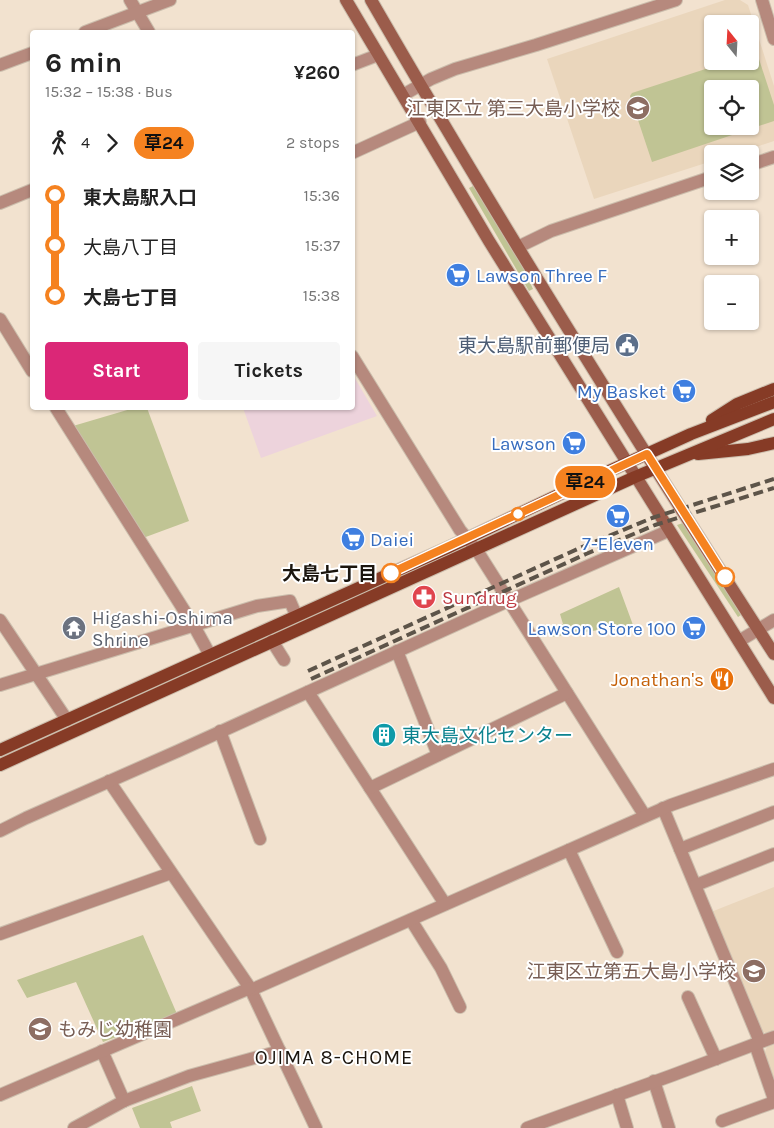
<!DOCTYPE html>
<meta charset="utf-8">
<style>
body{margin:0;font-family:Karla,"Noto Sans JP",sans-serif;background:#f6f6f6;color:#222;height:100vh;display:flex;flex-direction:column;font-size:19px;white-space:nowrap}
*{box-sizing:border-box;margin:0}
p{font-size:16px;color:#767676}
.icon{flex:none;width:28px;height:28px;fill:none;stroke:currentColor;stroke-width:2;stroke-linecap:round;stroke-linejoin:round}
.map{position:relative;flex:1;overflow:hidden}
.drawer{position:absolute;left:30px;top:30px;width:325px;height:380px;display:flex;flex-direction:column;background:#fff;border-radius:5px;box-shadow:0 1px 4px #0004}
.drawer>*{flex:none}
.badge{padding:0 10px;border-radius:16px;font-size:18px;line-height:32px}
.needle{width:32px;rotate:342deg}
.tools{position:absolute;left:704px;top:15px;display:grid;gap:10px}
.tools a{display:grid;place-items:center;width:55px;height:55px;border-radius:5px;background:#fff;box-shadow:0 1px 4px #0004;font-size:25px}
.map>.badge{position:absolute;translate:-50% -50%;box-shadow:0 0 0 2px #fff}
.legs{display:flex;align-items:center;gap:8px;height:55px;padding:0 15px;font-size:16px}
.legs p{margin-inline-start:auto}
.headline{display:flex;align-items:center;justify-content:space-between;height:85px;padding:0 15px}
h1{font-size:28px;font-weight:700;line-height:38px}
.action{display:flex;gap:10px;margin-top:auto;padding:10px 15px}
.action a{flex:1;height:58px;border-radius:5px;background:#db2777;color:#fff;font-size:20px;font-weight:700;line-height:58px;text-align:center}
.action a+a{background:#f6f6f6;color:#222}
ul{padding:0 15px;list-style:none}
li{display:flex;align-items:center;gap:18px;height:50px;font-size:19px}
li i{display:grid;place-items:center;width:8px;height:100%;margin:0 6px;background:currentColor}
li i::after{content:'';width:12px;height:12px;margin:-6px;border:4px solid;border-radius:50%;background:#fff}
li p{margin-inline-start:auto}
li:first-child i{background:linear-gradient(#0000 50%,currentColor 0)}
li:last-child i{background:linear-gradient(currentColor 50%,#0000 0)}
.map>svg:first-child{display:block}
.industrial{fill:#edd3dc}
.built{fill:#ead6bc;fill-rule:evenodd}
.green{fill:#c0c494;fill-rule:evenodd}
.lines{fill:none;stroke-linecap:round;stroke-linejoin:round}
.minor-casing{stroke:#cbbdac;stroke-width:14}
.tertiary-casing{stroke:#cbbdac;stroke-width:14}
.secondary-casing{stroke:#cbbdac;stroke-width:14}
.primary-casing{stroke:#cbbdac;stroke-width:14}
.minor{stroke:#b6897d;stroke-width:12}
.tertiary{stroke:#b6897d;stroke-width:12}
.secondary{stroke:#9b5c4b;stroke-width:12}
.primary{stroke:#863b26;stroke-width:12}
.rail{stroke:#5d5449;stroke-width:4;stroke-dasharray:10 5;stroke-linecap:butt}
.line-1-casing{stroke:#fff;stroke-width:11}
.line-1{stroke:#f58220;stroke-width:8}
.stop-1-dot{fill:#fff;stroke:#f58220;stroke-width:2.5}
.labels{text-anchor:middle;stroke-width:4;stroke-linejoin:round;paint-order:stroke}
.education-label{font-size:19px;fill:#785e54;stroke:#fff;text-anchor:end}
.shop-label{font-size:19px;fill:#366cbe;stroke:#fff;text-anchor:end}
.service-label{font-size:19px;fill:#4e5e75;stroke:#fff;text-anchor:end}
.stop-label{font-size:19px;font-weight:bold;fill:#1b150e;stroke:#fff;text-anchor:end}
.health-label{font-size:19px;fill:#be3a42;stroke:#fff;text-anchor:start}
.worship-label{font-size:19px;fill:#5b616d;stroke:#fff;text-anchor:start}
.food-label{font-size:19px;fill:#c56008;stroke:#fff;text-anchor:end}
.culture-label{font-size:19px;fill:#0d838f;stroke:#fff;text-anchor:start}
.neighbourhood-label{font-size:20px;letter-spacing:1px;fill:#1b150e;stroke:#fff}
</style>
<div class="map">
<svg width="774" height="1128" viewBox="0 0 774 1128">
<rect width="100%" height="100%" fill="#f2e2cf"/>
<!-- industrial -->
<path class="industrial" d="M353 375 377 416 261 458 243 408H352Z"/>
<!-- built -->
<g class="built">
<path d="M725 0H740L748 5 774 86V141L735 154H712V161L594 199 547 59ZM712 24H750V61H712ZM712 89H750V126H712Z"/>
<path d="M774 887V1030L766 1033 759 1031 711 912Z"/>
<path d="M774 1044V1082L763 1056 767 1047Z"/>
</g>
<!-- green -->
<g class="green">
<path d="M757 53 774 105V121L652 162 630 96 632 93 730 61H750V55ZM712 89H750V126H712Z"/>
<path d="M473 186 521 263 533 289 529 291 469 188Z"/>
<path d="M134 408H147L189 521 143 538 73 426Z"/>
<path d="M683 523 741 615 738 617 677 525Z"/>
<path d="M619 587 633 625 551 637 545 632 563 624 560 614Z"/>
<path d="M143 935 177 1014 103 1042 76 982 27 998 17 980Z"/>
<path d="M192 1086 201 1111 170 1122 172 1128H140L132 1108Z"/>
</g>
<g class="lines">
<!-- minor casing -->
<g class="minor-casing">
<g id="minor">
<path d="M130 0 149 32"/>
<path d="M85 32 170 0"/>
<path d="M0 65 32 53"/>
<path d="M352 65 378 55"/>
<path d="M352 153 420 122"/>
<path d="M0 203 32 190"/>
<path d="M0 319 32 371"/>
<path d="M352 356 460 530 476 549 645 816"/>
<path d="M56 408 194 626 210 655"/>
<path d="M0 620 67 720"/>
<path d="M272 641 284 660"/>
<path d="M397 651 438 755"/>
<path d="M0 685 257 606 290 601 296 615"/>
<path d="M308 692 445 904"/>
<path d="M220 731 260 839"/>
<path d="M109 781 250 988 316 1128"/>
<path d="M370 788 567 693"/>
<path d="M663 808 760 1042"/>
<path d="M0 831 26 818 178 751 508 601 668 531"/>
<path d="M680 849 774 812"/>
<path d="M569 850 617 952"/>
<path d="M696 885 774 854"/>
<path d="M411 920 441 968 460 1007"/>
<path d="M0 934 171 873"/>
<path d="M251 990 671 805 774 769"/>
<path d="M688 997 716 1059"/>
<path d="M755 1044 774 1099"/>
<path d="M102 1051 124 1101"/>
<path d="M654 1081 669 1128"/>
<path d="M0 1095 250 988"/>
<path d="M617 1095 627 1128"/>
<path d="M722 1121 774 1102"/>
<path d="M74 1128 124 1101 189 1076 280 1051"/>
<path d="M527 1128 673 1075 774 1037"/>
</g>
</g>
<!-- tertiary casing -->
<g class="tertiary-casing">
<g id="tertiary">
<path d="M762 0 774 39"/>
<path d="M403 95 431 79 455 69 536 45 676 0"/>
<path d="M750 165 774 157"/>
<path d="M518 247 551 231 712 177"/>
<path d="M739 641 774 620"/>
</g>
</g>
<!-- secondary casing -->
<g class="secondary-casing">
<g id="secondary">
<path d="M346 0 489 241 774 698"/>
<path d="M371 0C499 222 635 439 774 654"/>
</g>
</g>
<!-- primary casing -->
<g class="primary-casing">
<g id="primary">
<path d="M712 420 737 404 774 389"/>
<path d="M698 454 748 449 774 443"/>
<path d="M0 750 447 548 596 477 691 434 774 402"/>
<path d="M0 765 635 477 774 419"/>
</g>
</g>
<!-- minor -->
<use href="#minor" class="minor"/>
<!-- tertiary -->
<use href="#tertiary" class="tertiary"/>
<!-- secondary -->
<use href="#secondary" class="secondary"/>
<!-- primary -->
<use href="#primary" class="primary"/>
<!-- rail -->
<g class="rail">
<path d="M308 671 582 547 652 518 774 479"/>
<path d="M311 679 586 554 655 525 774 488"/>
</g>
</g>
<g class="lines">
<!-- line-1 casing -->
<g class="line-1-casing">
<path id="line-1" d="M391 573 647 454 725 577"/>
</g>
<!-- line-1 -->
<use href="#line-1" class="line-1"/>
</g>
<!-- icons -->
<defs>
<g id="school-disc" transform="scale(1.25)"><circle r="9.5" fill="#8d6e63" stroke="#fff"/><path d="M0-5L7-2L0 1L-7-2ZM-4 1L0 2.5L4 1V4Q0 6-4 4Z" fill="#fff"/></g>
<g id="supermarket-disc" transform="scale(1.25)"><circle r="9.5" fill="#3f7fe0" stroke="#fff"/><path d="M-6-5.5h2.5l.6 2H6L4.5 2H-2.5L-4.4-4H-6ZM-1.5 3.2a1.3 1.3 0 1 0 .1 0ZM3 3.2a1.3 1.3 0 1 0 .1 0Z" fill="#fff"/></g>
<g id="civic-disc" transform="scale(1.25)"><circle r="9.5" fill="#5c6f8a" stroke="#fff"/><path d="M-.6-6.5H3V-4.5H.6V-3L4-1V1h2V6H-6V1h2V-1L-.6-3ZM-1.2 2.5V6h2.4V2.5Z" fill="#fff"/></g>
<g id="pharmacy-disc" transform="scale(1.25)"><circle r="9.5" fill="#e0444e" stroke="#fff"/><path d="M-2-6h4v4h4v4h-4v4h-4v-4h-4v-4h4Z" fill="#fff"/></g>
<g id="temple-disc" transform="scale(1.25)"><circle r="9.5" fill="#6b7280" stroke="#fff"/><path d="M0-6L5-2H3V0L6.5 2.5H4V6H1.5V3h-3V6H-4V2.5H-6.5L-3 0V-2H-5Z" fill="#fff"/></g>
<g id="restaurant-disc" transform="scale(1.25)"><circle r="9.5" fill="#e8710a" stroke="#fff"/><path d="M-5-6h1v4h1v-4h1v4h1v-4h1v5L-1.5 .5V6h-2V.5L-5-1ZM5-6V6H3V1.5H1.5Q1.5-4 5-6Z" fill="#fff"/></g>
<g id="building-disc" transform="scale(1.25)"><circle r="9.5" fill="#0f9aa8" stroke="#fff"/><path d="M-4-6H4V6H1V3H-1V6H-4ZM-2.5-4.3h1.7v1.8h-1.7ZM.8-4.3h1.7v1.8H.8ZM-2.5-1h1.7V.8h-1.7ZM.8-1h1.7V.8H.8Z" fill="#fff"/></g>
</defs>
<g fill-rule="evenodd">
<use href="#school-disc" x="638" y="108"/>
<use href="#supermarket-disc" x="458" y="275"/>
<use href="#civic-disc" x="627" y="345"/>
<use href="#supermarket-disc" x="684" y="391"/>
<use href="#supermarket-disc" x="574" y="443"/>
<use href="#supermarket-disc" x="618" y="516"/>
<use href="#supermarket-disc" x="353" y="539"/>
<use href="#pharmacy-disc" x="424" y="597"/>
<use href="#temple-disc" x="74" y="628"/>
<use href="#supermarket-disc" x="694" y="628"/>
<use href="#restaurant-disc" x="722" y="679"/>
<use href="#building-disc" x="384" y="735"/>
<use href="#school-disc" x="754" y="971"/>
<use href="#school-disc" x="40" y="1029"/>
</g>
<!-- markers -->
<g class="stop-1-dot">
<circle cx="518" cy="514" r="6"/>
<circle cx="391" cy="573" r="9"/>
<circle cx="725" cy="577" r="9"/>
</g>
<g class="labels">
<!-- education labels -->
<g class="education-label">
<text x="620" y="115">江東区立 第三大島小学校</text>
<text x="736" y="978">江東区立第五大島小学校</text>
<text x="58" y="1036" text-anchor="start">もみじ幼稚園</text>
</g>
<!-- shop labels -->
<g class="shop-label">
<text x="476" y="282" text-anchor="start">Lawson Three F</text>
<text x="666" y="398">My Basket</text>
<text x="556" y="450">Lawson</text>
<text x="370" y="546" text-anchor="start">Daiei</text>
<text x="618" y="550" text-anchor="middle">7-Eleven</text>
<text x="676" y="635">Lawson Store 100</text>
</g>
<!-- service labels -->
<g class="service-label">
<text x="610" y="352">東大島駅前郵便局</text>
</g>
<!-- stop labels -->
<g class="stop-label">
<text x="377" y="580">大島七丁目</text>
</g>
<!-- health labels -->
<g class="health-label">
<text x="442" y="604">Sundrug</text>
</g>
<!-- worship labels -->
<g class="worship-label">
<text x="92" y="624">Higashi-Oshima<tspan x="92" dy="22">Shrine</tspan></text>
</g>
<!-- food labels -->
<g class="food-label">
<text x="704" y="686">Jonathan's</text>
</g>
<!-- culture labels -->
<g class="culture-label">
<text x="402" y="742">東大島文化センター</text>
</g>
<!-- neighbourhood labels -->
<g class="neighbourhood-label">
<text x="334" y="1064">OJIMA 8-CHOME</text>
</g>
</g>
</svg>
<div class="tools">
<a><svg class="needle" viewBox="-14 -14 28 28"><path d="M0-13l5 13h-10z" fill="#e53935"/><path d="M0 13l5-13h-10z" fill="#767676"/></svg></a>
<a><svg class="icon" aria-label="locate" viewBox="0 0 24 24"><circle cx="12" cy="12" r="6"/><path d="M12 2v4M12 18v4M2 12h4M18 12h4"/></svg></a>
<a><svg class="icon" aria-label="layers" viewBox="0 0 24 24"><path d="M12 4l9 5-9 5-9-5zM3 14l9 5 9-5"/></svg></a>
<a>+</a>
<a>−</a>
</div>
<b class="badge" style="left:585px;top:482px;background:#f58220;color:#111">草24</b>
<section class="drawer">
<div class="headline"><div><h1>6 min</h1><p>15:32 – 15:38 · Bus</p></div><b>¥260</b></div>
<div class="legs"><svg class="icon" aria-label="walk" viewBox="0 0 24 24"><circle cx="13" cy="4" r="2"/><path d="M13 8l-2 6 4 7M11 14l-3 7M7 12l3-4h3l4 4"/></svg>4<svg class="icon" aria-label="forward" viewBox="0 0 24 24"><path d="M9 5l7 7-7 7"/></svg><b class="badge" style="background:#f58220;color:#111">草24</b><p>2 stops</p></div>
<ul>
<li><i style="color:#f58220"></i><b>東大島駅入口</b><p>15:36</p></li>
<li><i style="color:#f58220"></i><span>大島八丁目</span><p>15:37</p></li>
<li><i style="color:#f58220"></i><b>大島七丁目</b><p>15:38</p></li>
</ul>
<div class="action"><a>Start</a><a>Tickets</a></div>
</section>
</div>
